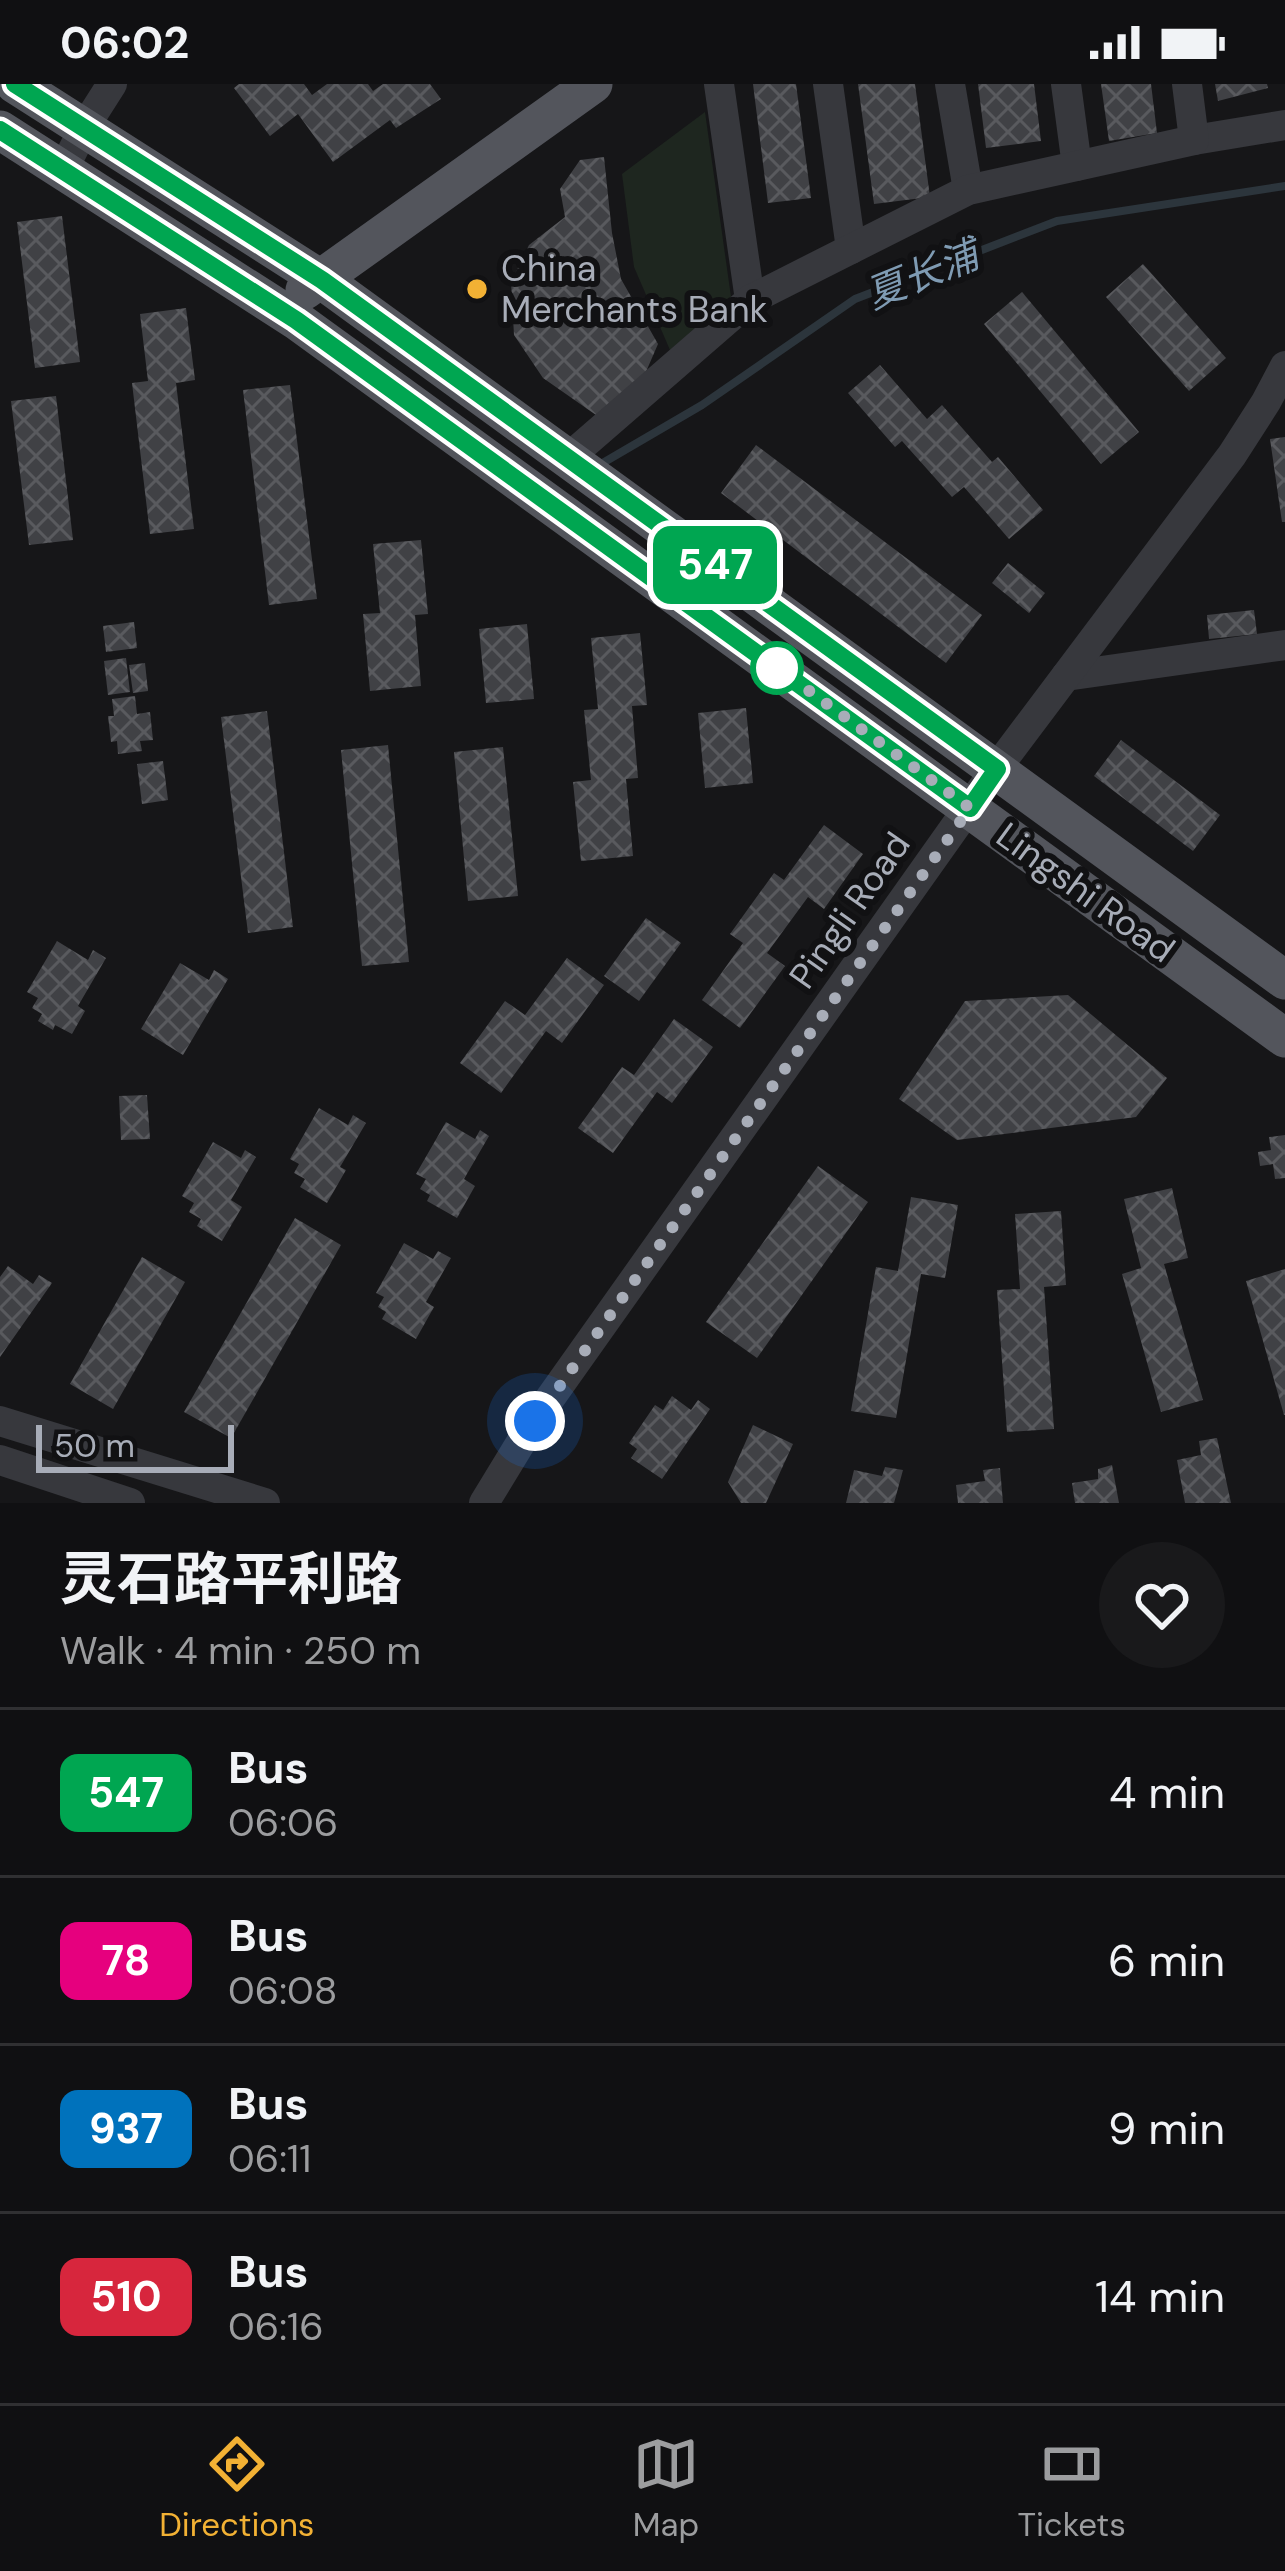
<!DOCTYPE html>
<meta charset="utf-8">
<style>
body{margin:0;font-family:"DM Sans","Noto Sans SC",sans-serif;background:#19191b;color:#f1f3f6;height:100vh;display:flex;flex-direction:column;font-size:45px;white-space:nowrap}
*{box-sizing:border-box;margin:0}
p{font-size:39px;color:#9c9d9f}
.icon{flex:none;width:66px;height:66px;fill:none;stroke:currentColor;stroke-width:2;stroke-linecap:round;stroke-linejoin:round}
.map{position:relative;height:1419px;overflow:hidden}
.side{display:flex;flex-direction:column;background:#101012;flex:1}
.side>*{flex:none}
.badge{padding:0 24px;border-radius:18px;font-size:42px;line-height:78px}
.scale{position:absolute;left:36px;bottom:30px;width:198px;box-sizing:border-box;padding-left:12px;border:6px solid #a8adb8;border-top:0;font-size:33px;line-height:42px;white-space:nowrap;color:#a8adb8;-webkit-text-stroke:9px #111113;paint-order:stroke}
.you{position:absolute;width:60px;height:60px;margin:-30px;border:9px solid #fff;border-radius:50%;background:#1a73e8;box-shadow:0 0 0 18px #1a73e833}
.map>.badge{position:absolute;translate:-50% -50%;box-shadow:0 0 0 6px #fff}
.round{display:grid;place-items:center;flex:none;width:126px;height:126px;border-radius:63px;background:#19191b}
.summary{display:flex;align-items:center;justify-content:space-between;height:204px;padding:0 60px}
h1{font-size:57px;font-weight:700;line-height:90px}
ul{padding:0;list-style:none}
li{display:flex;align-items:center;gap:36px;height:168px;padding:0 60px;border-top:3px solid #303032}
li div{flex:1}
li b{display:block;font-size:45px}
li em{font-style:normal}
li .badge{min-width:132px;font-weight:700;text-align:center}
.status{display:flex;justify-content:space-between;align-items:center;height:84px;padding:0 60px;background:#101012;direction:ltr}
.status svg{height:33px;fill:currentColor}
.tab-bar{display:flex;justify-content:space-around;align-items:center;height:168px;border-top:3px solid #303032;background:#101012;font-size:33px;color:#9c9d9f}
.tab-bar a{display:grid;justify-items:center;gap:6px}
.tab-bar .active{color:#f2b134}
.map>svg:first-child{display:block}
.green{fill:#1e261f}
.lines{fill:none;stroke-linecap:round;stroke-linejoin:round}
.stream{stroke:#2c353c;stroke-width:8}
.building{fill:url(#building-cross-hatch)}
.minor{stroke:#37383d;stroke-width:30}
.major{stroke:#53555c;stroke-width:39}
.line-casing{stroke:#fff;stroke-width:27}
.line{stroke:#00a651;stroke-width:18}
.walk{stroke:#a8adb8;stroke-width:12;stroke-dasharray:0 21.6}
.poi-dot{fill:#f2b134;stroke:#111113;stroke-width:4.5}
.stop-dot{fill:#fff;stroke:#00a651;stroke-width:6}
.labels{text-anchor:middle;stroke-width:12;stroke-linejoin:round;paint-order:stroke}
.poi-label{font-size:36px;fill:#a8adb8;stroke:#111113;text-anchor:start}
.street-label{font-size:36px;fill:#a8adb8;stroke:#111113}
.water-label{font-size:39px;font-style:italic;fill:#7f9bb3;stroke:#111113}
</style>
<div class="status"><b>06:02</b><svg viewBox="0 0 49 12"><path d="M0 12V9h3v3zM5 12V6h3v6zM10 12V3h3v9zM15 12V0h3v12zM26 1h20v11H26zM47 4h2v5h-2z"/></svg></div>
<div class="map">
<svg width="1285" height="1419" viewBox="0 0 1285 1419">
<defs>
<pattern id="building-cross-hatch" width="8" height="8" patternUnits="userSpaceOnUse" patternTransform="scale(3)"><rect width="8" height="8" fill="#404145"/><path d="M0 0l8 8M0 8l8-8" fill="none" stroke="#595a5e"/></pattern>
</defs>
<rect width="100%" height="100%" fill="#161618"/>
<!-- green -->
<path class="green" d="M705 28 731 213 670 266 634 183 622 90Z"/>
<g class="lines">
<!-- stream -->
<path class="stream" d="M601 380 702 321 855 215 1057 137 1285 102"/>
</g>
<!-- building -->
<g class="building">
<path d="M239 0H304L312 11 327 0H368L373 7 383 0H430L441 15 396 44 390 36 333 78 298 30 270 52 234 4Z"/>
<path d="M753 0H796L811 114 768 119Z"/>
<path d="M858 0H915L930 113 874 120Z"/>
<path d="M978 0H1034L1041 57 986 64Z"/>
<path d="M1101 0H1151L1157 49 1109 57Z"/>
<path d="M1215 0H1267L1268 4 1218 17Z"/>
<path d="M604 73 612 149 621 195 658 260 642 297 596 331 543 294 514 251 511 198 529 161 565 133 560 105 580 76Z"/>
<path d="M62 132 80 278 35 284 17 138Z"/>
<path d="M1143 180 1226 274 1189 307 1106 213Z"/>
<path d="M1022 208 1139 348 1101 380 984 240Z"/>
<path d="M186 224 195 296 176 299 194 445 150 450 132 299 148 297 140 230Z"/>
<path d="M880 281 927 335 942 321 992 378 998 373 1043 426 1009 455 964 403 952 413 902 357 895 363 848 309Z"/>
<path d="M290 301 317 515 269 521 243 306Z"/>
<path d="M56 312 73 456 29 461 11 317Z"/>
<path d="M1285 353V438H1282L1270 355Z"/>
<path d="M756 361 982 531 946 579 721 409Z"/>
<path d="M421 456 428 530 415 531 421 602 370 607 363 530 380 529 373 460Z"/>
<path d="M1008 479 1045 509 1029 529 992 499Z"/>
<path d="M1254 526 1257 550 1209 555 1207 531Z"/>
<path d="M134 538 137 564 106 568 103 542Z"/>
<path d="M527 540 534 615 486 619 479 545Z"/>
<path d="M640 549 647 621 632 622 638 694 626 695 633 772 581 777 573 698 591 696 584 626 598 625 591 554Z"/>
<path d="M126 574 130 608 108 611 104 577Z"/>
<path d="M145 579 148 607 133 609 129 581Z"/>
<path d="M135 612 137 630 150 628 153 656 140 657 142 667 118 670 117 657 111 658 108 632H114L112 615Z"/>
<path d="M746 624 753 699 705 704 698 629Z"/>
<path d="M267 627 293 843 248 849 221 633Z"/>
<path d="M1121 656 1220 731 1193 767 1094 692Z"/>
<path d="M388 661 409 878 362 882 341 666Z"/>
<path d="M503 663 518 812 468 817 454 668Z"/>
<path d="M163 677 168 716 142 720 137 680Z"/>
<path d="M824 741 863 770 824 825 808 813 767 869 785 882 740 944 702 916 743 859 730 850 774 789 784 796Z"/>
<path d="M646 834 681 859 639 917 604 892Z"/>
<path d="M57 857 88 876 93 866 106 874 78 922 85 927 72 950 55 941 53 946 38 937 42 930 32 924 38 914 27 908Z"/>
<path d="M567 874 604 901 562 959 546 947 501 1009 460 979 505 917 525 931Z"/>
<path d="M180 879 209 896 214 886 228 895 183 971 141 945Z"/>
<path d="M1068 911 1167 994 1136 1033 957 1056 899 1015 965 917Z"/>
<path d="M674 935 713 963 672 1019 657 1008 613 1069 578 1044 622 983 634 991Z"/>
<path d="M147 1011 150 1055 121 1056 119 1012Z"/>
<path d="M319 1024 348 1041 353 1031 366 1039 340 1083 346 1086 327 1119 300 1103 305 1095 294 1089 299 1080 290 1075Z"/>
<path d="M446 1038 475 1055 480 1046 489 1052 464 1095 475 1102 457 1134 427 1117 430 1111 420 1105 426 1095 416 1090Z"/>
<path d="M1285 1051V1094L1275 1095 1273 1080 1260 1082 1258 1068 1271 1066 1269 1053Z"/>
<path d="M213 1058 241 1074 245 1066 256 1073 231 1116 242 1123 222 1157 197 1142 201 1135 189 1128 194 1119 182 1112Z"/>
<path d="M818 1082 868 1118 757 1274 706 1238Z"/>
<path d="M1172 1104 1188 1174 1164 1180 1203 1316 1161 1328 1122 1190 1141 1184 1124 1115Z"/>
<path d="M911 1113 958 1121 945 1194 921 1190 896 1334 851 1327 876 1183 898 1187Z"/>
<path d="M1061 1127 1066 1201 1044 1203 1054 1345 1007 1348 997 1206 1020 1205 1015 1130Z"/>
<path d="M295 1134 341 1161 231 1354 184 1328Z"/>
<path d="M404 1159 433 1175 438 1167 451 1174 426 1218 434 1223 416 1255 382 1235 386 1228 378 1223 384 1213 376 1209Z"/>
<path d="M142 1173 185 1198 113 1325 70 1300Z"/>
<path d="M8 1182 33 1200 39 1191 52 1199 0 1273V1193Z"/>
<path d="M1285 1185V1331H1284L1246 1197Z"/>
<path d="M672 1312 691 1326 698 1316 710 1325 662 1395 631 1374 637 1365 629 1359 655 1321 663 1326Z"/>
<path d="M753 1341 793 1360 766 1419H741L728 1398Z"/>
<path d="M1217 1354 1231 1419H1185L1177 1376 1201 1371 1199 1357Z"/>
<path d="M1112 1381 1119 1419H1075L1072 1399 1098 1395V1385Z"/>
<path d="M885 1383 903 1386 894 1419H846L854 1386 882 1392Z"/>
<path d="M1000 1384 1003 1419H958L956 1401 985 1397 983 1386Z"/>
</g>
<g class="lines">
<!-- minor -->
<g class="minor">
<path d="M719 0 750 216"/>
<path d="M828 0 851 165"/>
<path d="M950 0 968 106"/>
<path d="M1066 0 1077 82"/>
<path d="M1194 56 1285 41"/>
<path d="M63 86 84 44 112 0"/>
<path d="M568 374 750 216 968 106 1194 56 1187 0"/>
<path d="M1066 592 1285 561"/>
<path d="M0 1337 265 1419"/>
<path d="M0 1376 130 1419"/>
<path d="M484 1419 534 1337 996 685 1232 371 1266 318 1285 282"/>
</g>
<!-- major -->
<g class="major">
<path d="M15 0 322 196 1285 896"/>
<path d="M0 46 296 236 1285 954"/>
<path d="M305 206 593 0"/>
</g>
</g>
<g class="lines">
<!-- line casing -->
<g class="line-casing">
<path id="line" d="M0 46 296 236 970 724 997 685 322 196 15 0"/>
</g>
<!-- line -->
<use href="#line" class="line"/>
<!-- walk -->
<path class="walk" d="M535 1337 970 724 772 580 777 584"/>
</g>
<!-- markers -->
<circle class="poi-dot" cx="477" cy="205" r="12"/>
<circle class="stop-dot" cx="777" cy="584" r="24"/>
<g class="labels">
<!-- poi labels -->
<g class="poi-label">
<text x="501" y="197">China<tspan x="501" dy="41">Merchants Bank</tspan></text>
</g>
<!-- street labels -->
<g class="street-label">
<text transform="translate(1086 808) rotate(36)" y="13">Lingshi Road</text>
<text transform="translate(849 826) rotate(-55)" y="13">Pingli Road</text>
</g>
<!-- water labels -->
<g class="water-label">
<text transform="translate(922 190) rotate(-22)" y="14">夏长浦</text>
</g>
</g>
</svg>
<div class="scale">50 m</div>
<div class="you" style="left:535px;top:1337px"></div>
<b class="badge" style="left:715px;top:481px;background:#00a651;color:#fff">547</b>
</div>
<section class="side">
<div class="summary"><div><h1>灵石路平利路</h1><p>Walk · 4 min · 250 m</p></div><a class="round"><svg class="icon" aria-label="heart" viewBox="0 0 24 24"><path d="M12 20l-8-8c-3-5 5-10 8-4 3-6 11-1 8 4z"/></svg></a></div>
<ul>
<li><span class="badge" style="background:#00a651;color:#fff">547</span><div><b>Bus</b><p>06:06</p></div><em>4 min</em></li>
<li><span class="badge" style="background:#e6007e;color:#fff">78</span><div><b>Bus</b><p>06:08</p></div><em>6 min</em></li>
<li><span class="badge" style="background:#0072bc;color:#fff">937</span><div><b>Bus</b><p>06:11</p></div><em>9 min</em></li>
<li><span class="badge" style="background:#d7263d;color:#fff">510</span><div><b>Bus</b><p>06:16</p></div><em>14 min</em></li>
</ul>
</section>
<nav class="tab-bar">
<a class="active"><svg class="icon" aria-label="directions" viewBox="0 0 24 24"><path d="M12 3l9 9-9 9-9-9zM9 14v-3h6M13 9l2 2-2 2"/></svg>Directions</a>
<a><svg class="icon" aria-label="map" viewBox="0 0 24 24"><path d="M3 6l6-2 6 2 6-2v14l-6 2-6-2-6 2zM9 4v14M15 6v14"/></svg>Map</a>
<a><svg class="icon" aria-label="tickets" viewBox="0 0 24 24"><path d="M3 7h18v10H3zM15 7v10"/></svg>Tickets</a>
</nav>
